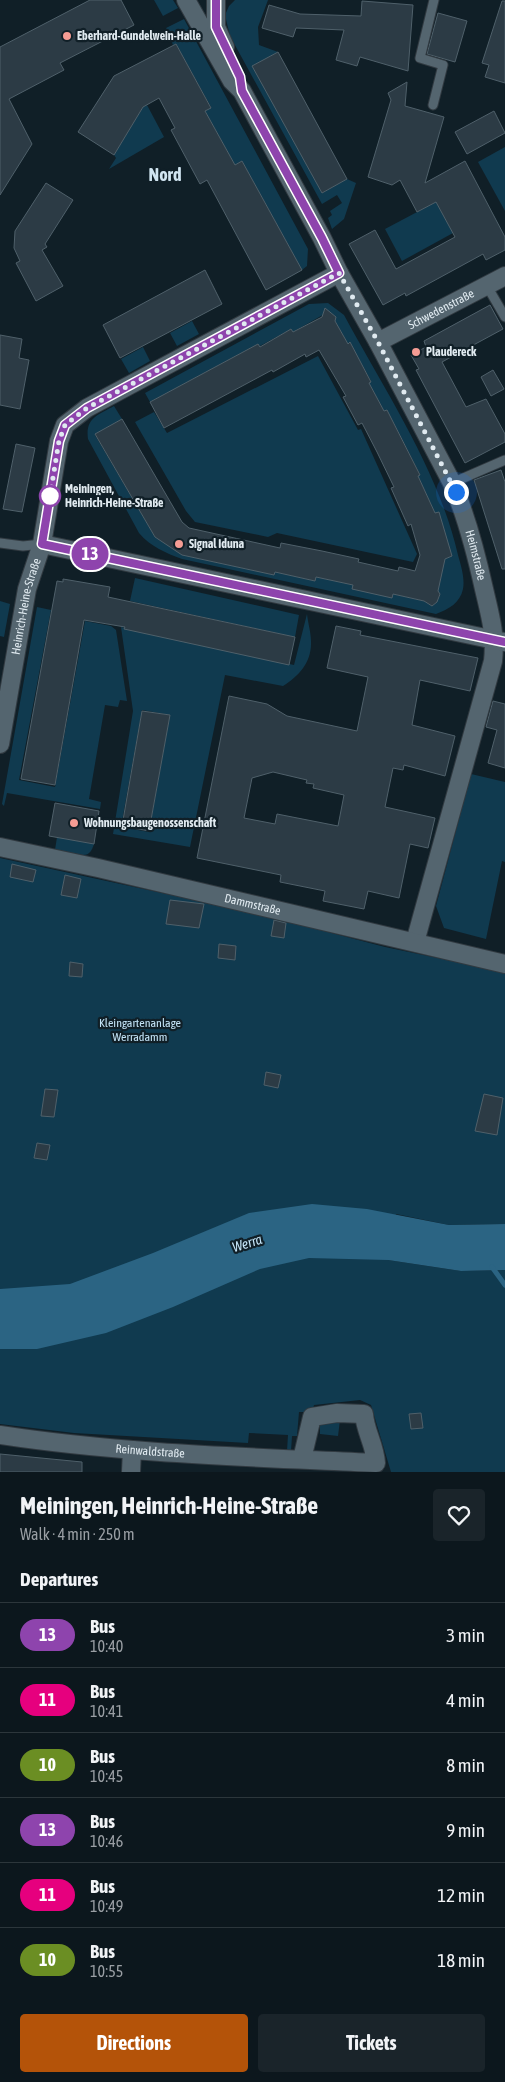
<!DOCTYPE html>
<meta charset="utf-8">
<style>
body{margin:0;font-family:"Asap Condensed",sans-serif;background:#1a242a;color:#f1f3f6;height:100vh;display:flex;flex-direction:column;font-size:19px;white-space:nowrap}
*{box-sizing:border-box;margin:0}
p{font-size:16px;color:#9a9fa4}
.icon{flex:none;width:28px;height:28px;fill:none;stroke:currentColor;stroke-width:2;stroke-linecap:round;stroke-linejoin:round}
.map{position:relative;height:1472px;overflow:hidden}
.side{display:flex;flex-direction:column;background:#0c171d;flex:1}
.side>*{flex:none}
.badge{padding:0 10px;border-radius:16px;font-size:18px;line-height:32px}
.you{position:absolute;width:25px;height:25px;margin:-12px;border:4px solid #fff;border-radius:50%;background:#1a73e8;box-shadow:0 0 0 8px #1a73e833}
.map>.badge{position:absolute;translate:-50% -50%;box-shadow:0 0 0 2px #fff}
h2{padding:0 20px;font-size:19px;line-height:45px}
.round{display:grid;place-items:center;flex:none;width:52px;height:52px;border-radius:5px;background:#1a242a}
.headline{display:flex;align-items:center;justify-content:space-between;height:85px;padding:0 20px}
h1{font-size:24px;font-weight:700;line-height:38px}
.cta{display:flex;gap:10px;margin-top:auto;padding:10px 20px}
.cta a{flex:1;height:58px;border-radius:5px;background:#b45309;color:#fff;font-size:20px;font-weight:700;line-height:58px;text-align:center}
.cta a+a{background:#1a242a;color:#f1f3f6}
ul{padding:0;list-style:none}
li{display:flex;align-items:center;gap:15px;height:65px;padding:0 20px;border-top:1px solid #2c363b}
li div{flex:1}
li b{display:block;font-size:19px}
li em{font-style:normal}
li .badge{min-width:55px;font-weight:700;text-align:center}
.map>svg:first-child{display:block}
.green{fill:#103a4f;fill-rule:evenodd}
.water{fill:#2b6483}
.lines{fill:none;stroke-linecap:round;stroke-linejoin:round}
.stream{stroke:#2b6483;stroke-width:5}
.building{fill:#2c3b45;stroke:#4f606a;fill-rule:evenodd}
.service-casing{stroke:#313a41;stroke-width:11}
.minor-casing{stroke:#313a41;stroke-width:20}
.service{stroke:#54656f;stroke-width:9}
.minor{stroke:#54656f;stroke-width:18}
.line-casing{stroke:#fff;stroke-width:11}
.line{stroke:#8e44ad;stroke-width:8}
.walk{stroke:#e0eaf0;stroke-width:5;stroke-dasharray:0 9}
.poi-dot{fill:#f59c94;stroke:#101f27;stroke-width:2}
.stop-dot{fill:#fff;stroke:#8e44ad;stroke-width:2.5}
.labels{text-anchor:middle;stroke-width:4.5;stroke-linejoin:round;paint-order:stroke}
.poi-label{font-size:12px;font-weight:bold;fill:#e0eaf0;stroke:#101f27;text-anchor:start}
.street-label{font-size:12px;fill:#e0eaf0;stroke:#101f27}
.stop-label{font-size:12px;font-weight:bold;fill:#e0eaf0;stroke:#101f27;text-anchor:start}
.park-label{font-size:12px;fill:#c4e4f7;stroke:#101f27}
.water-label{font-size:14px;font-style:italic;fill:#c6e6f9;stroke:#101f27}
.district-label{font-size:18px;font-weight:bold;fill:#d1e5f1;stroke:#101f27}
</style>
<div class="map">
<svg width="505" height="1472" viewBox="0 0 505 1472">
<rect width="100%" height="100%" fill="#101f27"/>
<!-- green -->
<g class="green">
<path d="M154 0H173L178 8 163 16Z"/>
<path d="M235 0H268L258 27 259 45 278 52 253 66 322 193 347 179 356 183 344 219 332 229 328 218 332 215 330 211 342 203 337 195 322 204 230 36 225 15 229 6Z"/>
<path d="M184 19 308 249 307 266 302 270 242 161 235 165 205 111 211 107 176 44 173 45 166 28Z"/>
<path d="M147 105 164 137 109 169 116 158 114 155 143 107Z"/>
<path d="M505 147V211L478 162Z"/>
<path d="M436 202 453 233 402 261 385 229Z"/>
<path d="M328 303 344 315C385 391 439 471 458 555 461 566 465 578 463 589 460 603 449 609 436 614L182 559C166 553 151 547 139 533L88 439C85 418 98 415 114 406L122 419 95 435 155 537 183 555 274 575 275 572 315 581 316 577 353 585 392 598 393 594 424 601 432 606 437 602 440 595 438 591 435 513 418 476 420 474 387 410 384 411 369 383 371 381 350 343 348 344 335 321V316L328 312 293 332 291 329 260 346 258 344 150 402 145 393 309 304Z"/>
<path d="M192 321 199 334 177 346 170 333Z"/>
<path d="M143 347 150 361 129 373 121 359Z"/>
<path d="M318 356 358 430 361 429 417 554 413 562 277 533 268 537 195 522 186 511 135 422 154 412 167 433Z"/>
<path d="M135 578 299 615 295 637 130 601Z"/>
<path d="M0 601 10 604 4 637 0 636Z"/>
<path d="M37 607 51 610 19 780 55 787 85 621 111 626 116 630 127 701 120 700 118 707 105 705 89 799 101 802 100 809 7 793 4 806 2 804Z"/>
<path d="M307 614C308 623 311 633 311 641 312 662 299 676 283 686L225 675 190 847 113 834 133 711 121 627 294 665ZM142 710 170 715 149 832 121 827Z"/>
<path d="M471 774 505 782V862L502 861 486 939 444 928 436 906Z"/>
<path d="M57 837 94 844C92 850 90 855 83 855L55 850Z"/>
<path d="M0 858 259 914 385 947 505 972V1224L449 1225 396 1214 388 1260 461 1271 505 1270V1472H391L371 1405 360 1400 314 1405 312 1412H299L297 1436H292L291 1451H287L288 1435 249 1433 248 1443 74 1433 0 1424Z"/>
<path d="M320 1420H340L338 1436 320 1434Z"/>
</g>
<!-- water -->
<path class="water" d="M312 1204 367 1209 449 1225 505 1224V1270L461 1271 388 1260 309 1258 260 1269 173 1307 106 1333 37 1349H0V1289L70 1284 153 1253 249 1213Z"/>
<g class="lines">
<!-- stream -->
<path class="stream" d="M492 1267 505 1285"/>
</g>
<!-- building -->
<g class="building">
<path d="M90 0H121L134 25 60 63 64 70 9 99 32 144 0 195V47Z"/>
<path d="M362 1 413 5 408 71 360 57 357 66 336 60 344 30 296 28 293 37 262 28 269 5 300 14 361 16Z"/>
<path d="M502 1H505V83L485 77 489 65 482 63Z"/>
<path d="M438 13 467 21 455 62 427 54Z"/>
<path d="M176 44 211 108 205 111 235 165 242 161 302 270 266 290 207 180 200 184 171 130 175 128 159 98 143 107 114 155 78 132 114 76Z"/>
<path d="M278 52 347 179 322 193 252 66Z"/>
<path d="M407 82 405 106 444 117 425 183 465 161 505 237V250L486 260 483 254 406 296 405 293 383 305 349 244 375 230 396 269 455 237 436 202 417 212 400 180 392 185 368 177 391 100 388 93Z"/>
<path d="M494 111 505 133 467 154 455 132Z"/>
<path d="M46 183 73 200 45 244 47 247 42 250 63 286 36 301 16 263 20 261 14 248 15 231Z"/>
<path d="M205 270 222 304 120 358 103 325Z"/>
<path d="M490 305 503 329 442 362 466 407 486 399 505 434V442L465 463 416 370 419 369 411 355 426 347 424 341Z"/>
<path d="M325 308 336 317 335 321 348 344 350 342 371 382 369 383 384 411 387 410 420 475 418 476 435 513 439 512 452 556 445 559 438 591 440 594 437 602 432 606 424 601 393 594 392 598 352 589 353 585 316 577 315 581 275 572 274 575 182 555 155 537 95 434 122 419 182 522 189 528 280 548 281 543 322 551 359 559 358 562 398 571 399 567 415 571 420 555 411 524 408 526 391 488 394 487 377 452 362 423 358 425 343 397 346 396 319 350 306 357 305 354 273 372 272 370 164 428 150 402 258 344 260 347 291 329 293 332 322 317Z"/>
<path d="M0 335 22 339 19 358 29 360 20 409 0 405Z"/>
<path d="M493 370 504 389 491 396 481 377Z"/>
<path d="M16 444 35 448 22 512 3 509Z"/>
<path d="M501 470 505 482V569H502L474 480Z"/>
<path d="M63 579 110 587 108 597 295 637 289 665 124 629 125 627 84 620 55 785 21 779 57 581 63 582Z"/>
<path d="M336 626 361 631 360 635 478 658 470 691 420 680 412 725 455 736 445 776 404 765 403 770 393 768 385 807 435 818 428 848 410 844 399 898 368 891 364 909 323 901 325 891 280 882 281 875 197 858 229 696 267 704 287 716 357 731 368 677 327 668ZM273 772 307 780 306 783 314 784 313 788 344 795 338 826 277 814 275 824 244 818 252 778Z"/>
<path d="M493 701 505 704V768L488 763 497 730 486 727Z"/>
<path d="M142 711 170 715 149 831 122 826Z"/>
<path d="M55 803 99 811 94 844 49 836Z"/>
<path d="M12 864 36 870 33 882 10 877Z"/>
<path d="M65 875 81 879 77 898 61 895Z"/>
<path d="M170 900 204 904 199 928 166 924Z"/>
<path d="M274 920 286 923 284 938 271 936Z"/>
<path d="M219 944 236 946 235 960 218 958Z"/>
<path d="M70 962 83 964 82 977 69 976Z"/>
<path d="M266 1072 281 1075 278 1088 264 1085Z"/>
<path d="M45 1089 58 1090 54 1117 41 1116Z"/>
<path d="M484 1094 503 1098 497 1135 475 1131Z"/>
<path d="M37 1143 50 1145 47 1160 34 1158Z"/>
<path d="M421 1413 423 1428 411 1429 409 1414Z"/>
<path d="M0 1454 82 1462V1472H0Z"/>
</g>
<g class="lines">
<!-- service casing -->
<g class="service-casing">
<g id="service">
<path d="M433 105 443 65 420 58 434 0"/>
<path d="M487 286 505 317"/>
<path d="M452 483 505 460"/>
<path d="M0 543 23 546 42 544"/>
</g>
</g>
<!-- minor casing -->
<g class="minor-casing">
<g id="minor">
<path id="s1" d="M186 0 232 81 242 91 322 238 339 273 378 342 452 483C467 517 476 553 484 589 490 615 496 634 493 661L415 942"/>
<path d="M216 0V27L225 47"/>
<path id="s2" d="M378 342 505 276"/>
<path d="M42 544 504 642"/>
<path id="s3" d="M0 744 27 589 42 544 59 441 65 425 87 408 339 273"/>
<path id="s4" d="M0 847 98 868 505 964"/>
<path id="s5" d="M0 1435C124 1454 251 1457 376 1463 375 1445 365 1431 364 1414L337 1413 312 1417 302 1459"/>
<path d="M131 1472 132 1450"/>
</g>
</g>
<!-- service -->
<use href="#service" class="service"/>
<!-- minor -->
<use href="#minor" class="minor"/>
</g>
<g class="lines">
<!-- line casing -->
<g class="line-casing">
<path id="line" d="M216 0V27L240 77 242 91 322 238 339 273 87 408 65 425 59 441 42 544 505 642"/>
</g>
<!-- line -->
<use href="#line" class="line"/>
<!-- walk -->
<path class="walk" d="M50 496 59 441 65 425 87 408 339 273 378 342 456 492"/>
</g>
<!-- markers -->
<g class="poi-dot">
<circle cx="67" cy="36" r="5"/>
<circle cx="416" cy="352" r="5"/>
<circle cx="179" cy="544" r="5"/>
<circle cx="74" cy="823" r="5"/>
</g>
<circle class="stop-dot" cx="50" cy="496" r="10"/>
<g class="labels">
<!-- poi labels -->
<g class="poi-label">
<text x="77" y="40">Eberhard-Gundelwein-Halle</text>
<text x="426" y="356">Plaudereck</text>
<text x="189" y="548">Signal Iduna</text>
<text x="84" y="827">Wohnungsbaugenossenschaft</text>
</g>
<!-- street labels -->
<g class="street-label">
<text dy="4" stroke="none"><textPath href="#s2" startOffset="71">Schwedenstraße</textPath></text>
<text dy="4" stroke="none"><textPath href="#s1" startOffset="628">Heimstraße</textPath></text>
<text dy="4" stroke="none"><textPath href="#s3" startOffset="140">Heinrich-Heine-Straße</textPath></text>
<text dy="4" stroke="none"><textPath href="#s4" startOffset="259">Dammstraße</textPath></text>
<text dy="4" stroke="none"><textPath href="#s5" startOffset="151">Reinwaldstraße</textPath></text>
</g>
<!-- stop labels -->
<g class="stop-label">
<text x="65" y="493">Meiningen,<tspan x="65" dy="14">Heinrich-Heine-Straße</tspan></text>
</g>
<!-- park labels -->
<g class="park-label">
<text x="140" y="1027">Kleingartenanlage<tspan x="140" dy="14">Werradamm</tspan></text>
</g>
<!-- water labels -->
<g class="water-label">
<text transform="translate(247 1243) rotate(-17)" y="5">Werra</text>
</g>
<!-- district labels -->
<g class="district-label">
<text x="165" y="181">Nord</text>
</g>
</g>
</svg>
<div class="you" style="left:456px;top:492px"></div>
<b class="badge" style="left:90px;top:554px;background:#8e44ad;color:#fff">13</b>
</div>
<section class="side">
<div class="headline"><div><h1>Meiningen, Heinrich-Heine-Straße</h1><p>Walk · 4 min · 250 m</p></div><a class="round"><svg class="icon" aria-label="heart" viewBox="0 0 24 24"><path d="M12 20l-8-8c-3-5 5-10 8-4 3-6 11-1 8 4z"/></svg></a></div>
<h2>Departures</h2>
<ul>
<li><span class="badge" style="background:#8e44ad;color:#fff">13</span><div><b>Bus</b><p>10:40</p></div><em>3 min</em></li>
<li><span class="badge" style="background:#e6007e;color:#fff">11</span><div><b>Bus</b><p>10:41</p></div><em>4 min</em></li>
<li><span class="badge" style="background:#6b8e23;color:#fff">10</span><div><b>Bus</b><p>10:45</p></div><em>8 min</em></li>
<li><span class="badge" style="background:#8e44ad;color:#fff">13</span><div><b>Bus</b><p>10:46</p></div><em>9 min</em></li>
<li><span class="badge" style="background:#e6007e;color:#fff">11</span><div><b>Bus</b><p>10:49</p></div><em>12 min</em></li>
<li><span class="badge" style="background:#6b8e23;color:#fff">10</span><div><b>Bus</b><p>10:55</p></div><em>18 min</em></li>
</ul>
<div class="cta"><a>Directions</a><a>Tickets</a></div>
</section>
